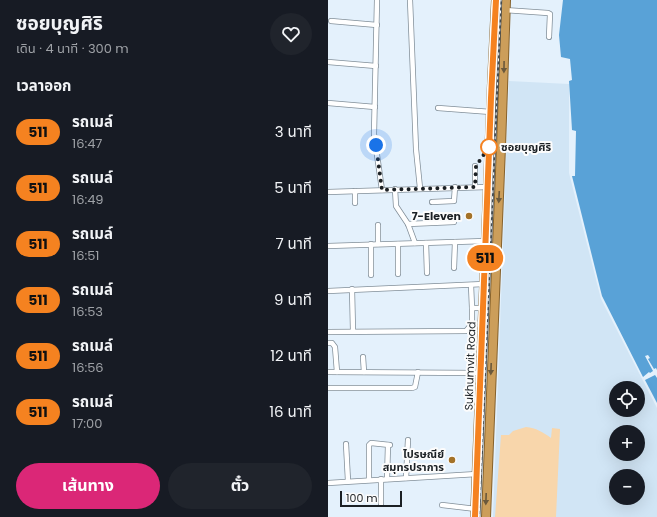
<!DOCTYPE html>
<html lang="th">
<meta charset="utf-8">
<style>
body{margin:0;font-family:Poppins,"Noto Sans Thai",sans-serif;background:#20242c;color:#f1f3f6;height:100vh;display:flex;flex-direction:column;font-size:15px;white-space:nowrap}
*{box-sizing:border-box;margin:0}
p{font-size:13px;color:#9ea1a6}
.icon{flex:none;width:22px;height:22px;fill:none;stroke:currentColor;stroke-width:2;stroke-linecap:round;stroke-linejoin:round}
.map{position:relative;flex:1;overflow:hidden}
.drawer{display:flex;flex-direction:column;background:#171b24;width:328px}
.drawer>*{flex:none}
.badge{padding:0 8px;border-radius:13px;font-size:14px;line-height:26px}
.controls{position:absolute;left:281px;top:381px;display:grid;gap:8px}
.controls a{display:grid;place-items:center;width:36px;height:36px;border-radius:50%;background:#171b24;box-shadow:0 4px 16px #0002;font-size:20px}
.scale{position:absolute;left:12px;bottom:10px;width:62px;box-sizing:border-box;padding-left:4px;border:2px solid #1b2024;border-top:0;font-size:11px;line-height:14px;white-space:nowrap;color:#1b2024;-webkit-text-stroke:3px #fcfcfc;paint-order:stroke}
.you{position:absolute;width:20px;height:20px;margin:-10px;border:3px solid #fff;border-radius:50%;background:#1a73e8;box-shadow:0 0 0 6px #1a73e833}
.map>.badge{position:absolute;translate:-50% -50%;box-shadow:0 0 0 2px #fff}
h2{padding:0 16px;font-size:15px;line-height:36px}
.round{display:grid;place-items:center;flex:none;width:42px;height:42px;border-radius:21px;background:#20242c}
.head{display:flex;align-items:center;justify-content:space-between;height:68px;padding:0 16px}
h1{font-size:19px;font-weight:700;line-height:30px}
.primary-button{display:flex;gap:8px;margin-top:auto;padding:8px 16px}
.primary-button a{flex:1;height:46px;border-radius:24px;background:#db2777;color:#fff;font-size:16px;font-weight:700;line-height:46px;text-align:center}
.primary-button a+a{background:#20242c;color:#f1f3f6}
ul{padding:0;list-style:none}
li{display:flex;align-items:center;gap:12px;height:56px;padding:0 16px}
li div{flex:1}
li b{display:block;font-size:15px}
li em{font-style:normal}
li .badge{min-width:44px;font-weight:700;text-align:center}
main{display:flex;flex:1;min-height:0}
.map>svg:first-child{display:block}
.built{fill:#d1e5f5;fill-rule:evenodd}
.garden{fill:#f8d6ab}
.water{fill:#59a2d7}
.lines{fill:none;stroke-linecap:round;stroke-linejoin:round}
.minor-casing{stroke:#828f99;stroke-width:6}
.trunk-casing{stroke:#86622c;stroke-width:10}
.minor{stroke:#fff;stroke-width:4.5}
.trunk{stroke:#cc9e5a;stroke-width:8}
.rail-casing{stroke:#464d52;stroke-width:2.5}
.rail{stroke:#fcfcfc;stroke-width:1;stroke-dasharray:3;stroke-linecap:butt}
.oneway{fill:#6b593c}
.line-casing{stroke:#fff;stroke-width:9}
.line{stroke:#f58220;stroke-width:6}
.walk{stroke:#1b2024;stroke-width:4;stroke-dasharray:0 7.2}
.stop-dot{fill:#fff;stroke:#f58220;stroke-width:2}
.poi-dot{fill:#a37228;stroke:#fcfcfc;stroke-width:1.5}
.labels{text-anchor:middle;stroke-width:4;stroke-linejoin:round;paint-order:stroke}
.stop-label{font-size:11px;font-weight:bold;fill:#1b2024;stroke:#fcfcfc;text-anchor:start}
.poi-label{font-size:11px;font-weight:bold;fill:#1b2024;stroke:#fcfcfc;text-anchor:end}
.street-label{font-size:11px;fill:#1b2024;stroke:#fcfcfc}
</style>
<main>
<section class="drawer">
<div class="head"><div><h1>ซอยบุญศิริ</h1><p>เดิน · 4 นาที · 300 m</p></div><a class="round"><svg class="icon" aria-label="heart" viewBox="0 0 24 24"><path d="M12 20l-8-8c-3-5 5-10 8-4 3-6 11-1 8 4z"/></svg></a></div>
<h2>เวลาออก</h2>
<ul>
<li><span class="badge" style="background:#f58220;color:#111">511</span><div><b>รถเมล์</b><p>16:47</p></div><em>3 นาที</em></li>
<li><span class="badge" style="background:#f58220;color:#111">511</span><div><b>รถเมล์</b><p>16:49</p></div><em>5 นาที</em></li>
<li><span class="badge" style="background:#f58220;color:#111">511</span><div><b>รถเมล์</b><p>16:51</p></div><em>7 นาที</em></li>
<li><span class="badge" style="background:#f58220;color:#111">511</span><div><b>รถเมล์</b><p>16:53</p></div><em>9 นาที</em></li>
<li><span class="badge" style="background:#f58220;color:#111">511</span><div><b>รถเมล์</b><p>16:56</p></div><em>12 นาที</em></li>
<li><span class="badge" style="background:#f58220;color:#111">511</span><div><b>รถเมล์</b><p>17:00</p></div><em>16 นาที</em></li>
</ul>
<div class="primary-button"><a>เส้นทาง</a><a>ตั๋ว</a></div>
</section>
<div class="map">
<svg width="329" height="517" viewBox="0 0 329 517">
<rect width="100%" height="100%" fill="#e4f1fc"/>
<!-- built -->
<path class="built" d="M181 81 241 84V173L273 299 329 408V517H165ZM288 388H310V410H288ZM288 432H310V454H288ZM288 476H310V498H288Z"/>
<!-- garden -->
<path class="garden" d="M198 427C208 428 215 432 223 438L224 428 232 429 228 517H167L173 435H181L185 431Z"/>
<!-- water -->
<g class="water">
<path d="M235 0H329V370L328 368 326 369 320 359 322 358 320 355 317 356 325 371 322 373 321 372 315 377 274 296 244 176H247L248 131 244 130 241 81 244 80 242 59 233 57 231 35Z"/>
<path d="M327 375 329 378V403L317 380Z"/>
</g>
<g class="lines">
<!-- minor casing -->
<g class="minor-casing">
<g id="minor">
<path d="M49 0 46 134 54 190"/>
<path d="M82 0 88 149 92 188"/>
<path d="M178 10 220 13 222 14 221 37"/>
<path d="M3 21 49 25"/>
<path d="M0 62 48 66"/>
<path d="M0 103 47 107"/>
<path d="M110 108 163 112"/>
<path d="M147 187V166"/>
<path d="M67 189 68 206 80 224 87 243"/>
<path d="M27 191V203"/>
<path d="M0 192 160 187"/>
<path d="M104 202 126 201 127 187"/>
<path d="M80 224 126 222"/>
<path d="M50 225V244"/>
<path d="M98 243 99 273"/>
<path d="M0 246 158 241"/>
<path d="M126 268 127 242"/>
<path d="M70 274V244"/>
<path d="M43 275V244"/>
<path d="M143 285 144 308"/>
<path d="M24 289 25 331"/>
<path d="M0 291 156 284"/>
<path d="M0 332 138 331 144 324V308H155"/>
<path d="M0 343H4L7 347 9 372"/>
<path d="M35 357 36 372"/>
<path d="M0 372 153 373"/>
<path d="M0 388H84L87 387 90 372"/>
<path d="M18 444 20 481"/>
<path d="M78 478 80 440"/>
<path d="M59 479 60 445"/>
<path d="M41 480V445L43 443 62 445"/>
<path d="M0 483 149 474"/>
<path d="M53 504V479"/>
<path d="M114 505 148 509"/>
</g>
</g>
<!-- trunk casing -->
<g class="trunk-casing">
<g id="trunk">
<path d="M147 517 164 83 168 0"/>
<path d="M158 517 173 147 178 0"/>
</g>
</g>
<!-- minor -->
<use href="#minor" class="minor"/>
<!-- trunk -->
<use href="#trunk" class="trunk"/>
<!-- rail casing -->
<g class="rail-casing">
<path id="rail" d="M151 517 173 0"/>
</g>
<!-- rail -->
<use href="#rail" class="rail"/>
</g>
<!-- one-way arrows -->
<defs><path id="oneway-solid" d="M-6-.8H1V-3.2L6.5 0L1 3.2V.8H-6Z"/></defs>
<g class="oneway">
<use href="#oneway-solid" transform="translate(176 67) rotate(91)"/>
<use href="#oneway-solid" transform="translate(171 197) rotate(93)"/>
<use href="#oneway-solid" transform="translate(163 369) rotate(92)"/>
<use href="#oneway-solid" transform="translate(158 499) rotate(92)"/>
</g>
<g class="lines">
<!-- line casing -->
<g class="line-casing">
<path id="line" d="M147 517 163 98 168 0"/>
</g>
<!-- line -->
<use href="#line" class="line"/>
<!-- walk -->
<path class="walk" d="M48 145 54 190 147 187 148 166 161 147"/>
</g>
<!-- markers -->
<circle class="stop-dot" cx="161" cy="147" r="8"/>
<g class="poi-dot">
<circle cx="141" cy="216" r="4"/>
<circle cx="124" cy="460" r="4"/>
</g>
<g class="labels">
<!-- stop labels -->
<g class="stop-label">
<text x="173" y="151">ซอยบุญศิริ</text>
</g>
<!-- poi labels -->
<g class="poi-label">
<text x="133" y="220">7-Eleven</text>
<text x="116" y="458">ไปรษณีย์<tspan x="116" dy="13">สมุทรปราการ</tspan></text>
</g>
<!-- street labels -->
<g class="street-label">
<text transform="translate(142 366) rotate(-88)" y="4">Sukhumvit Road</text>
</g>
</g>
</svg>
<div class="controls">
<a><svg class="icon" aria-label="locate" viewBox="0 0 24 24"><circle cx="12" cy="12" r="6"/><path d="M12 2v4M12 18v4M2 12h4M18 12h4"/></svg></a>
<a>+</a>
<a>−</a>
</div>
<div class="scale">100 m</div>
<div class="you" style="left:48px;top:145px"></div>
<b class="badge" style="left:157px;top:258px;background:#f58220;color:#111">511</b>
</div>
</main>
